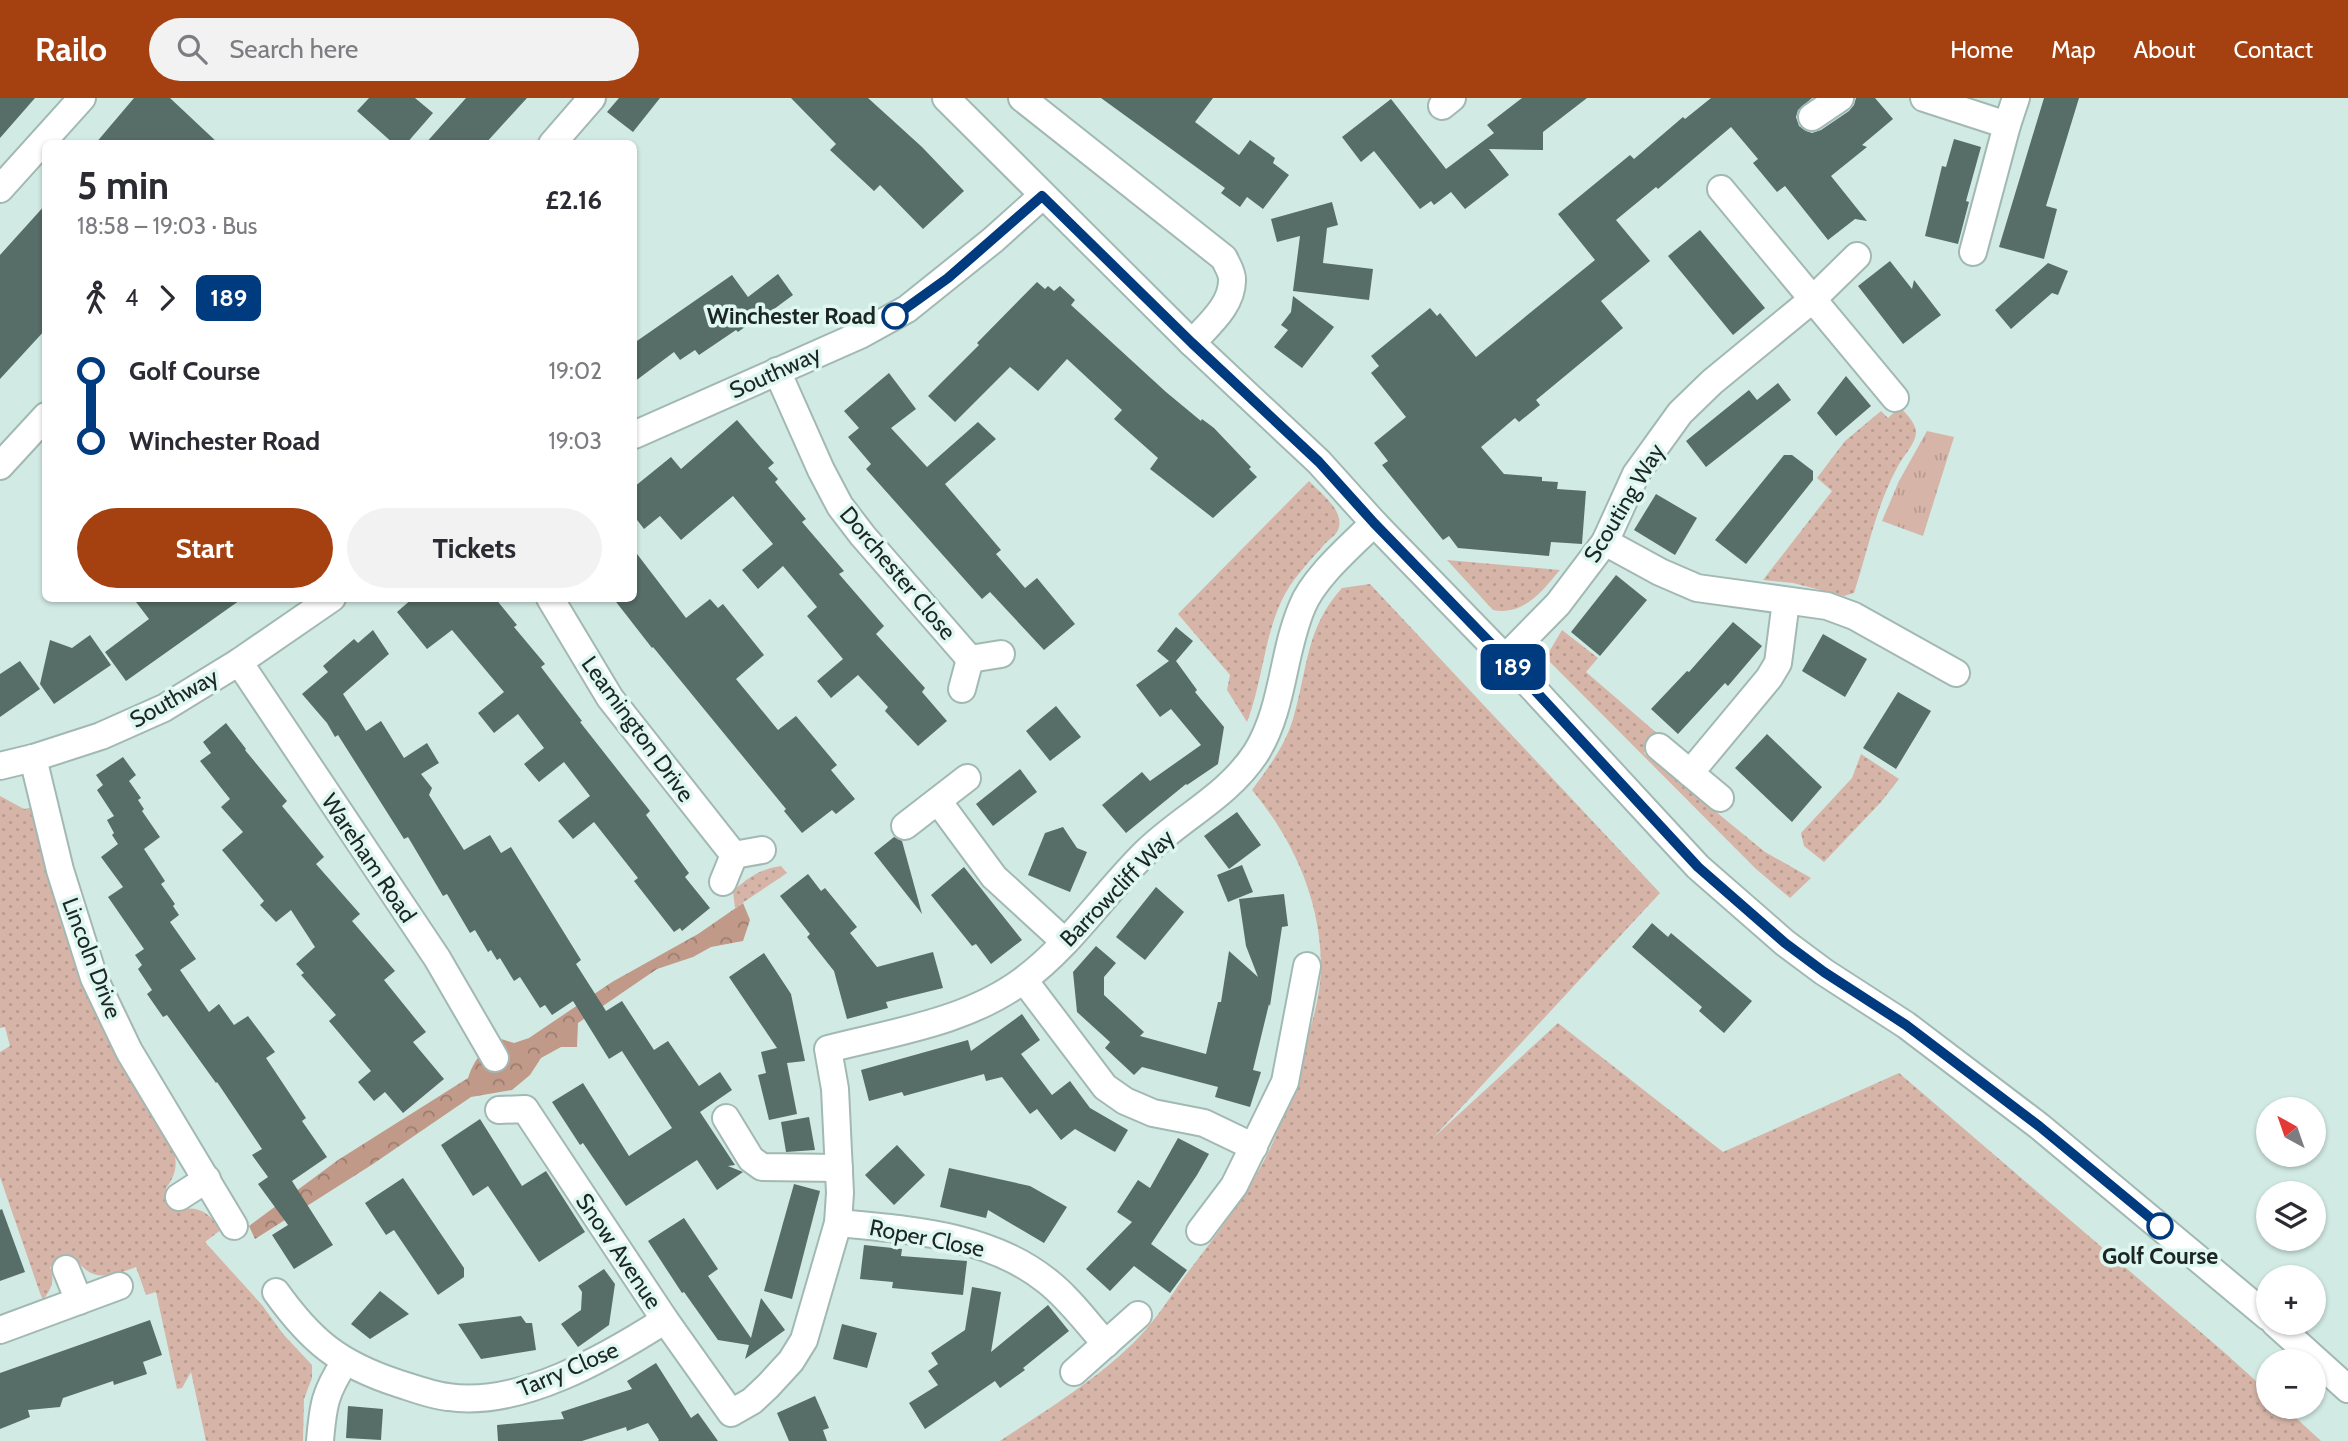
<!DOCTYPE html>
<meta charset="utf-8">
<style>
body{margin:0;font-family:Cabin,sans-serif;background:#f2f2f3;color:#2b2b33;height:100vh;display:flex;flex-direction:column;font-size:26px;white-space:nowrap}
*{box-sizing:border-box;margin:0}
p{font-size:23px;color:#7c7c81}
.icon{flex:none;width:38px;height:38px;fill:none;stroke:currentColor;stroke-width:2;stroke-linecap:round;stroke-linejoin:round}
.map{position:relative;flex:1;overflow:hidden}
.drawer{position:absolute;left:42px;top:42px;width:595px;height:462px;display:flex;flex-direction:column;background:#fff;border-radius:10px;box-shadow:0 2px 5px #0004}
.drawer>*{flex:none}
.badge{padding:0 14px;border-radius:10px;font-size:24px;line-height:46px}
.needle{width:46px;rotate:320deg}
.fabs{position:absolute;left:2256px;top:999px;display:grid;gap:14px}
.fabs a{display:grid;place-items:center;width:70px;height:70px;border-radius:50%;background:#fff;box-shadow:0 2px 5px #0004;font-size:35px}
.map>.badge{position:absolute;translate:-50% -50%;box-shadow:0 0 0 4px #fff}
.legs{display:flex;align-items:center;gap:10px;height:77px;padding:0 35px;font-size:23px}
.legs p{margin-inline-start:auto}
.overview{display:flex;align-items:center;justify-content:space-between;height:119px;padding:0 35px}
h1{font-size:38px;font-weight:700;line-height:52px}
.primary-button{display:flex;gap:14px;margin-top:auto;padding:14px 35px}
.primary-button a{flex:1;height:80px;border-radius:42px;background:#a54110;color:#fff;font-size:28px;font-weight:700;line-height:80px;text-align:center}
.primary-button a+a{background:#f2f2f3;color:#2b2b33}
ul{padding:0 35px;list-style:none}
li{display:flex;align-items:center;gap:24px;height:70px;font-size:26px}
li i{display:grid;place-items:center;width:10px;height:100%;margin:0 9px;background:currentColor}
li i::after{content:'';width:18px;height:18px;margin:-9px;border:5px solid;border-radius:50%;background:#fff}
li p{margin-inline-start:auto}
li:first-child i{background:linear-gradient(#0000 50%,currentColor 0)}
li:last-child i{background:linear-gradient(currentColor 50%,#0000 0)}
header{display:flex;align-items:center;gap:42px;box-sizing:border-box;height:98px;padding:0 35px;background:#a54110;color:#fff}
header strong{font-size:33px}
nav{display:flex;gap:38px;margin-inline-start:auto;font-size:24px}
.search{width:490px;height:63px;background:#f2f2f3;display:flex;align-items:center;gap:18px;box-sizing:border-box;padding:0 24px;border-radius:38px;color:#7c7c81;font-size:26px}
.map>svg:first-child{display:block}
.grass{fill:url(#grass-dots)}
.forest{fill:url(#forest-crowns)}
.park{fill:url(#park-tufts)}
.building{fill:#576d67}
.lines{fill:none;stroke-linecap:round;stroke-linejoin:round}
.minor-casing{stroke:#a2b9b3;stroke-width:30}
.minor{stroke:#fff;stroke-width:26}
.line-1-casing{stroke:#fff;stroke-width:16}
.line-1{stroke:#003b80;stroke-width:10}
.stop-1-dot{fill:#fff;stroke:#003b80;stroke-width:3.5}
.labels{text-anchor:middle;stroke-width:7;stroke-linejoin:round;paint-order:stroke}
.stop-label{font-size:23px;font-weight:bold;fill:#1d2623;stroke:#dff7f1;text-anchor:end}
.street-label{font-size:23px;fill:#1d2623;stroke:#dff7f1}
</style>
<header>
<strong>Railo</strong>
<div class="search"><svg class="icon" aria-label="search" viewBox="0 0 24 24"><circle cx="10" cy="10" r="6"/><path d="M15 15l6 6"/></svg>Search here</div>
<nav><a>Home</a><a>Map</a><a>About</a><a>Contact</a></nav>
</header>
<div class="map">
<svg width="2348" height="1343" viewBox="0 0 2348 1343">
<defs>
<pattern id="grass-dots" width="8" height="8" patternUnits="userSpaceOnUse" patternTransform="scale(1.75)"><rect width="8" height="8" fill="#d6b4a8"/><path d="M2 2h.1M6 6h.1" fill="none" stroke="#b79b90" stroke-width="1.8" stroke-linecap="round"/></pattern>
<pattern id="forest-crowns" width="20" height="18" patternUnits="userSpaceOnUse" patternTransform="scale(1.75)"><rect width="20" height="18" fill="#c09989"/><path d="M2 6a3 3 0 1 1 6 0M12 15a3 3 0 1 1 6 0" fill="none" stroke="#9b7d70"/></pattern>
<pattern id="park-tufts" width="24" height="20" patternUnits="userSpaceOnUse" patternTransform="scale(1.75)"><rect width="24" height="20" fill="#d6b4a8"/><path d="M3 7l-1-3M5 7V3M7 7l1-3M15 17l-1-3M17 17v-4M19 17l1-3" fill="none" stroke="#b79b90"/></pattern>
</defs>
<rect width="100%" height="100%" fill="#d2eae4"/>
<!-- grass -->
<g class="grass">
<path d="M1900 309C1907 317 1916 325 1916 335 1915 347 1903 358 1898 368 1876 408 1868 452 1854 495L1844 498 1793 485 1763 482 1832 393 1817 380 1845 343 1881 313 1888 320Z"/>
<path d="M1309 383C1320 395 1346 413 1338 432 1336 437 1327 443 1323 448 1308 465 1291 482 1281 504 1264 541 1262 585 1247 624L1227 592 1230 577 1178 516Z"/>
<path d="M1447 462 1560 472C1542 493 1524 518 1493 512Z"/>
<path d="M1370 486 1660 795 1433 1040 1558 925 1723 1054 1899 975 2225 1255 2268 1294V1309H2284L2321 1343H1000C1049 1310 1100 1280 1140 1238 1157 1220 1171 1198 1185 1178 1215 1139 1246 1099 1268 1055 1283 1025 1291 992 1301 960 1311 929 1321 899 1321 866 1320 801 1293 741 1252 692 1268 670 1285 648 1293 621 1308 571 1305 531 1342 490Z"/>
<path d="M1562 532 1598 560 1586 574 1659 637 1644 655 1765 754 1811 780 1790 800 1755 770 1550 564 1549 554Z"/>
<path d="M1861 656 1899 681 1881 704 1824 764 1804 748 1801 735 1852 680Z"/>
<path d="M0 698 24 711 34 709 173 1050C178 1066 176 1077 166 1090L177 1112C201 1107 207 1115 222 1131L205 1144 262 1207 283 1236 312 1267V1280L304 1301 303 1343H206L191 1274 182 1290 177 1291 156 1194 146 1197 136 1169C111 1178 91 1186 75 1159L50 1169C55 1183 52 1190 43 1202L40 1195 0 1079V954L10 948 5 929 0 930Z"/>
<path d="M781 768 787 775 735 810 733 793C748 780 760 771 781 768Z"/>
</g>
<!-- forest -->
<path class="forest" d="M743 805 750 822 743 843 711 849 693 859 657 871 578 925 577 949H561L541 960 530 977 512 992 471 999 373 1066 255 1141 249 1128 338 1062 468 980C475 960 483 951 501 941L514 945 529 940 612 884 698 836Z"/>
<!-- park -->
<path class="park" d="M1927 333 1954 339 1923 438 1882 423 1899 383Z"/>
<!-- building -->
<g class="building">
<path d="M0 0H35L0 40Z"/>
<path d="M134 0H170L219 46H95Z"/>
<path d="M369 0H415L433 15 406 46H394L357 13Z"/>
<path d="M466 0H527L485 46H425Z"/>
<path d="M619 0H660L633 34 607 14Z"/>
<path d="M791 0H868L922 49 964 93 923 131 880 87 874 93 830 52 836 46Z"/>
<path d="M1101 0H1213L1195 24 1239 57 1250 42 1275 60 1273 65 1289 77 1263 111 1247 99 1240 109 1221 95 1225 90Z"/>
<path d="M1522 0H1587L1543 34V52L1489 51 1509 77 1465 111 1451 94 1434 107 1431 103 1420 111 1374 53 1361 64 1342 39 1391 1 1446 71 1494 35 1487 27Z"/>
<path d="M1711 0H1812L1798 12 1796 19 1799 28 1806 33 1812 35 1821 32 1849 13 1854 7 1856 0H1875L1893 21 1862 47 1867 49 1831 78 1867 123 1855 121 1828 142 1785 88 1777 94 1753 65 1758 61 1731 29 1658 91 1656 89 1616 122 1650 163 1601 203 1623 230 1536 302 1540 307 1519 324 1515 320 1481 349 1504 376 1542 379V383L1558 384 1557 391 1586 393 1582 446 1551 444 1549 458 1458 450 1449 438 1443 442 1382 367 1388 363 1374 345 1406 319 1371 275 1379 268 1371 258 1430 210 1437 218 1440 215 1476 259 1595 162 1558 116 1630 57 1634 61 1683 19 1685 21Z"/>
<path d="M2044 0H2079L2046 108 2057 111 2044 161 1999 149Z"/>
<path d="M1954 41 1981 49 1966 103 1969 104 1958 146 1925 138 1942 68 1946 69Z"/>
<path d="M1332 104 1338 127 1327 130 1323 165 1373 171 1369 202 1293 193 1300 138 1277 144 1271 121Z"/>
<path d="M46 106V231L0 281V157Z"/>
<path d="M1700 132 1765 210 1733 237 1668 158Z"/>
<path d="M1890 163 1912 191 1914 182 1941 217 1903 246 1858 188Z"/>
<path d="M2048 165 2068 173 2058 197 2052 195 2011 231 1995 212Z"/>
<path d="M778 176 793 197 766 217 764 215 738 234 736 232 699 257 695 252 680 262 674 254 634 284V245L732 177 748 199Z"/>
<path d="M1037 184 1045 191 1048 188 1054 193 1060 188 1075 202 1071 207 1166 294 1201 323 1202 321 1214 330 1251 369 1249 371 1257 379 1213 420 1150 371 1158 360 1114 321 1122 312 1067 261 1038 293 1010 269 955 324 928 298 979 247 977 245Z"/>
<path d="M1293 198 1334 229 1302 270 1274 249 1288 232 1281 227 1291 214Z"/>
<path d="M889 275 916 311 891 330 927 369 978 324 996 341 945 386 1001 452 996 456 1025 490 1037 480 1075 526 1044 552 990 494 982 501 866 371 871 366 848 339 859 330 844 313Z"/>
<path d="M1846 278 1871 308 1836 338 1817 315Z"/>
<path d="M1778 285 1791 302 1706 369 1686 343 1749 292 1757 302Z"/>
<path d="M737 322 774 365 768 370 778 381 775 384 806 421 802 424 844 473 839 476 884 528 876 536 925 590 922 594 947 623 918 648 885 613 888 609 858 577 831 600 817 583 843 561 807 518 817 509 783 468 758 491 742 472 773 446 733 398 681 442 660 418 644 431 634 418V389L671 359 681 371Z"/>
<path d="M1784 357H1792L1813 373V382L1746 466 1715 442Z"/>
<path d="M1656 396 1697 420 1675 457 1634 432Z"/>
<path d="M634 452 686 520 710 501 718 510 723 506 764 557 736 581 778 632 796 618 837 667 831 672 855 701 836 716 832 712 802 735 784 713 786 711 653 549 652 550 613 500H634Z"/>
<path d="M1616 477 1647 502 1600 558 1571 534Z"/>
<path d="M133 500H243L126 583 105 554 149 521Z"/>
<path d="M413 500H495L517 527 514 529 545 566 541 569 582 623 580 624 650 713 646 717 689 775 685 779 710 810 682 833 680 830 674 834 634 783 638 780 594 724 573 741 558 723 590 698 564 664 539 684 524 666 544 650 518 616 494 635 478 615 504 594 452 532 427 551 397 514Z"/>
<path d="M1733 524 1762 548 1728 588 1725 585 1678 636 1651 611 1687 573 1689 574Z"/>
<path d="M1176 529 1193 543 1176 563 1197 592 1195 594 1224 629 1218 666 1187 687 1186 686 1126 735 1102 707 1142 674 1150 683 1201 647 1171 611 1160 619 1136 587 1169 563 1157 553Z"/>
<path d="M373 532 389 556 343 596 366 633 381 623 404 660 427 645 439 665 421 676 432 690 429 697 464 752 490 737 501 755 511 749 581 862 576 866 606 913 622 903 654 952 668 943 699 988 720 974 732 992 700 1014 735 1067 728 1068 743 1074 717 1092 697 1062 626 1108 583 1045 580 1047 552 1004 583 985 629 1058 672 1030 622 953 609 961 573 903 552 917 545 907 540 910 520 879 514 883 500 860 497 862 491 852 488 854 475 832 470 835 447 796 443 798 408 739 404 741 338 637 335 639 327 625 302 596 328 574 323 568 354 541 358 545Z"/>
<path d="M1823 536 1867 561 1845 599 1802 573Z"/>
<path d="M90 537 111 567 54 606 40 586 50 542 72 550Z"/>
<path d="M20 563 40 591 0 619V576Z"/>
<path d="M1898 594 1931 613 1896 671 1863 650Z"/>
<path d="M1056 608 1081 639 1050 663 1026 633Z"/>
<path d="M226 625 246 651 245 652 287 703 282 708 324 759 316 766 360 816 352 823 395 873 384 882 426 934 413 944 444 981 403 1015 385 994 374 1003 358 984 371 973 329 923 336 917 301 877 304 875 296 866 315 849 291 812 276 824 260 807 264 803 222 752 243 734 221 709 230 701 200 663 211 655 203 644Z"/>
<path d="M1767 636 1822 689 1792 724 1735 670Z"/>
<path d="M123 659 136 677 129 683 141 700 138 702 144 711 142 713 160 739 144 751 165 783 161 786 175 806 173 808 179 817 170 824 196 861 180 872 209 914 219 906 234 927 248 918 275 954 266 960 306 1020 302 1023 327 1059 292 1083 333 1147 294 1171 272 1137 288 1127 258 1086 268 1079 252 1057 262 1051 217 984 216 985 167 917 163 919 147 896 152 892 138 871 142 867 135 857 144 851 108 799 123 789 101 759 118 746 112 737 114 735 107 722 114 718 97 692 103 687 96 677Z"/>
<path d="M1020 671 1037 694 993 728 976 706Z"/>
<path d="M1237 714 1261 747 1229 771 1204 738Z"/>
<path d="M1063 729 1077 750 1087 754 1070 794 1028 777 1045 735Z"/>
<path d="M894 739 902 743 922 816 874 755Z"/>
<path d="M1242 767 1253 794 1228 804 1217 777Z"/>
<path d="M964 769 1022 842 991 866 976 846 972 848 931 797Z"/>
<path d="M808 776 821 793 825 790 857 829 850 835 877 869 933 854 943 890 886 904 888 910 847 921 834 873 807 839 810 836 780 798Z"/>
<path d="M1156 789 1184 814 1145 862 1116 839Z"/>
<path d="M1284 796 1288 828 1282 829 1270 908 1269 906 1253 972 1261 974 1250 1009 1215 999 1218 989 1142 969 1134 977 1105 950 1110 944 1077 914 1073 874 1096 848 1116 865 1104 879V897L1144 934 1140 938 1206 956 1218 904H1221L1229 853 1258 879 1246 848 1239 801Z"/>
<path d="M1652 825 1668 839 1671 835 1752 903 1724 935 1699 913 1702 909 1632 849Z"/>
<path d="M764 855 791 896 805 963 787 965 797 1016 769 1022 758 977 766 975 761 954 777 950 729 879Z"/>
<path d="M1022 916 1040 942 1021 956 1052 997 1070 983 1090 1010 1128 1032 1115 1054 1075 1031 1061 1042 1037 1011 1030 1016 1002 979 986 983 984 976 904 998 902 994 869 1003 861 972 968 942 971 953Z"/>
<path d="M809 1019 815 1052 786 1054 781 1024Z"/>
<path d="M480 1021 522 1088 546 1073 585 1134 539 1164 488 1088 473 1098 441 1047Z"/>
<path d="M1178 1040 1209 1056 1197 1077 1151 1146 1187 1172 1170 1195 1134 1168 1110 1193 1086 1171 1132 1124 1117 1114 1138 1082 1150 1090Z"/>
<path d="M897 1047 925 1077 894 1107 865 1077Z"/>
<path d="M949 1070 1030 1088 1067 1109 1044 1145 988 1112 986 1120 940 1109Z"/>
<path d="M403 1080 464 1170V1179L438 1197 394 1132 386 1137 365 1105Z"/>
<path d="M794 1086 820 1093 792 1201 764 1193Z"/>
<path d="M2 1111 25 1174 0 1183V1112Z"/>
<path d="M684 1120 718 1171 708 1178 751 1240 761 1200 785 1232 745 1261 749 1247 718 1242 684 1194 682 1195 648 1143Z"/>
<path d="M864 1147 902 1151 901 1158 967 1163 963 1197 892 1190 893 1184 860 1181Z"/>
<path d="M604 1171 615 1186 609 1227 578 1249 561 1226 581 1212 582 1194 578 1188Z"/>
<path d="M972 1189 1001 1194 991 1254 1048 1207 1069 1233 1023 1270 1025 1272 1000 1290 995 1283 925 1331 909 1305 938 1287 928 1273 938 1266 931 1255 965 1232Z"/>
<path d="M380 1193 409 1216 370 1241 351 1226Z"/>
<path d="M521 1218 526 1225H532L536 1252 481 1261 458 1226Z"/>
<path d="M150 1222 162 1257 143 1264 147 1276 114 1287 113 1283 63 1300 60 1309 28 1312 30 1319 0 1331V1275Z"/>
<path d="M842 1226 877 1235 867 1270 833 1261Z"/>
<path d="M656 1265 691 1320 698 1315 718 1343H658L659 1342 648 1325 627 1333 626 1329 582 1343H498L497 1327 564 1321 561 1314 632 1291 627 1283Z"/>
<path d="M815 1298 829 1330 823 1332 827 1343H789L777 1315Z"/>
<path d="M348 1308 383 1311 381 1342 346 1340Z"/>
</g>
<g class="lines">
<!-- minor casing -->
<g class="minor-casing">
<g id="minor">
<path d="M946 0 1192 245 1319 364 1374 425 1505 560 1698 769 1785 845 1824 874 1906 927 2039 1028 2268 1219"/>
<path d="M1022 0 1224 160C1227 167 1232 174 1232 181 1233 207 1208 227 1192 245"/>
<path d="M1924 0 2007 27"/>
<path d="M1442 8 1452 0"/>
<path d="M1812 19 1840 0"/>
<path d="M552 46 592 0"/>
<path d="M0 91 82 0"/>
<path d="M1721 91 1895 300"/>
<path d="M1973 154 2007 27 2016 0"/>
<path d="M777 273 821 372 840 408 863 438 970 561 1001 556"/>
<path d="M634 337 860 237 907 211 993 142 1042 98"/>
<path d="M0 368 46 318"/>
<path d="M1605 444 1660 474 1697 490 1827 508 1854 518 1956 575"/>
<path d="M550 500 610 600 734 757 723 784"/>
<path d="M1505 560 1558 506 1605 444 1636 376 1680 315 1712 284 1813 201 1857 158"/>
<path d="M239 564 437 860 495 960"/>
<path d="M962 591 970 561"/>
<path d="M1659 649 1720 700"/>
<path d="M33 660 60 772 94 880 129 953 234 1128"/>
<path d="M0 668 33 660 101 638 164 610 239 564 332 500"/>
<path d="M1690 675 1769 580 1778 565 1786 503"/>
<path d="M938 703 994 779 1065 844"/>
<path d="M905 728 967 680"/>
<path d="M734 757 762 752"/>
<path d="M1024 882 1105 989 1125 1003 1153 1015 1204 1025 1254 1049"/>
<path d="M499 1012 525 1011 665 1222 731 1315 752 1303 768 1288 791 1263 804 1242 838 1125 840 1095 835 991 828 951C894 934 966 924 1022 883 1070 848 1104 795 1146 754 1182 719 1228 698 1256 655 1284 610 1282 556 1302 509 1314 479 1351 448 1374 425"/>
<path d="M726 1020 751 1061 762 1069 839 1070"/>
<path d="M179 1099 207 1081"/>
<path d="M838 1125C910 1132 988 1136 1047 1183 1069 1200 1087 1225 1106 1246"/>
<path d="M1200 1133 1234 1088 1285 984 1307 868"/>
<path d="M66 1171 79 1203"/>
<path d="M276 1194C311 1243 339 1266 397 1285 413 1290 431 1297 448 1299 520 1310 607 1259 665 1222"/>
<path d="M2275 1225 2348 1291"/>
<path d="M0 1232 119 1188"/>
<path d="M1074 1274 1138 1217"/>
<path d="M320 1343C323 1307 325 1294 345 1264"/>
</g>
</g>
<!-- minor -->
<use href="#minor" class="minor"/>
</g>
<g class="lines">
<!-- line-1 casing -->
<g class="line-1-casing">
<path id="line-1" d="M895 218 948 180 1042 98 1192 245 1319 364 1374 425 1505 560 1698 769 1785 845 1824 874 1906 927 2039 1028 2160 1128"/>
</g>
<!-- line-1 -->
<use href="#line-1" class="line-1"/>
</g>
<!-- markers -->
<g class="stop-1-dot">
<circle cx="895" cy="218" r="12"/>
<circle cx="2160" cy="1128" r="12"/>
</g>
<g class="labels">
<!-- stop labels -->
<g class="stop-label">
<text x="876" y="226">Winchester Road</text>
<text x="2160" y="1166" text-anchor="middle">Golf Course</text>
</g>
<!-- street labels -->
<g class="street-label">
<text transform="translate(775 274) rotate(-24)" y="8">Southway</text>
<text transform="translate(1624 405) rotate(-59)" y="8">Scouting Way</text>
<text transform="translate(898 475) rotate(50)" y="8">Dorchester Close</text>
<text transform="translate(174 600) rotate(-29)" y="8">Southway</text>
<text transform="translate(638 631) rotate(54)" y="8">Leamington Drive</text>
<text transform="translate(369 760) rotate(56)" y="8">Wareham Road</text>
<text transform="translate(1117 790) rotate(-46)" y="8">Barrowcliff Way</text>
<text transform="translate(92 860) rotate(69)" y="8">Lincoln Drive</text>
<text transform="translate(927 1140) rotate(11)" y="8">Roper Close</text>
<text transform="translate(619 1153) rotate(56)" y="8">Snow Avenue</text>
<text transform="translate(568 1271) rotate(-23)" y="8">Tarry Close</text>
</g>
</g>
</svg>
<div class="fabs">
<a><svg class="needle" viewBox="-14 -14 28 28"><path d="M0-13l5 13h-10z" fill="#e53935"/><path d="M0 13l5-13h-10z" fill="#7c7c81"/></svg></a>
<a><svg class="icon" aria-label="layers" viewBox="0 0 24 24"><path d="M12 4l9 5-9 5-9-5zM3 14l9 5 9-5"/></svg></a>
<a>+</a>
<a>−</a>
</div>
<b class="badge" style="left:1513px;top:569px;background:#003b80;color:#fff">189</b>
<section class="drawer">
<div class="overview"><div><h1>5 min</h1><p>18:58 – 19:03 · Bus</p></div><b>£2.16</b></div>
<div class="legs"><svg class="icon" aria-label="walk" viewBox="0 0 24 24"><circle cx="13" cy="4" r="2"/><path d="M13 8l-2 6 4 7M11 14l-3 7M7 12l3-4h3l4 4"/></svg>4<svg class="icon" aria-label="forward" viewBox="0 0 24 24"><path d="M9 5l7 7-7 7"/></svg><b class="badge" style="background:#003b80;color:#fff">189</b></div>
<ul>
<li><i style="color:#003b80"></i><b>Golf Course</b><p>19:02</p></li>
<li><i style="color:#003b80"></i><b>Winchester Road</b><p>19:03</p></li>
</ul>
<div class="primary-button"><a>Start</a><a>Tickets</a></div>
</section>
</div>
